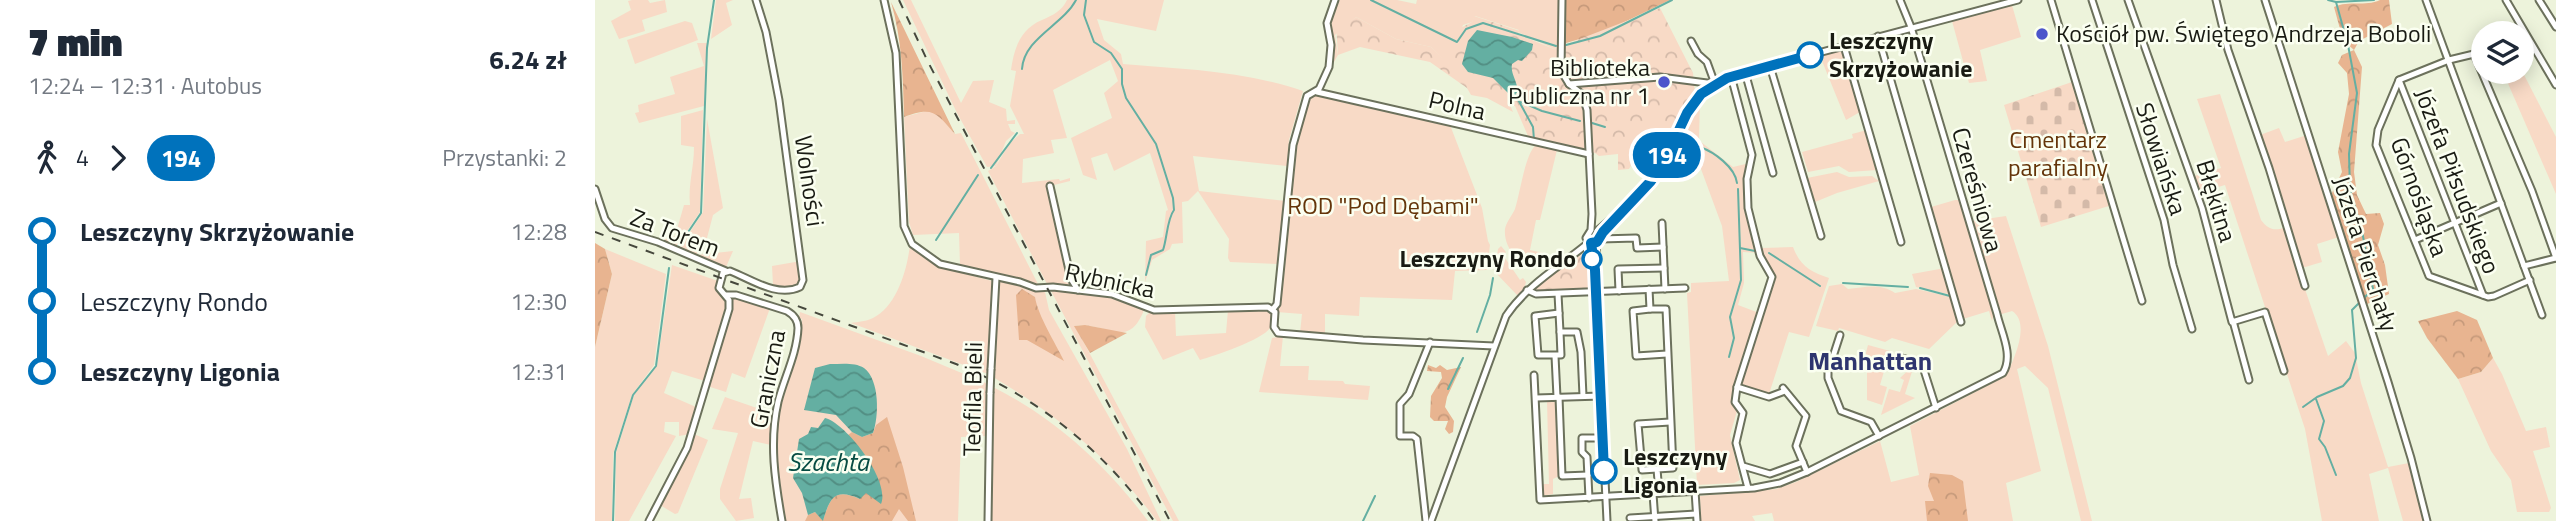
<!DOCTYPE html>
<html lang="pl">
<meta charset="utf-8">
<style>
body{margin:0;font-family:"Titillium Web",sans-serif;background:#f2f2f3;color:#1f2937;height:100vh;display:flex;flex-direction:column;font-size:26px;white-space:nowrap}
*{box-sizing:border-box;margin:0}
p{font-size:23px;color:#747a83}
.icon{flex:none;width:38px;height:38px;fill:none;stroke:currentColor;stroke-width:2;stroke-linecap:round;stroke-linejoin:round}
.map{position:relative;flex:1;overflow:hidden}
.side{display:flex;flex-direction:column;background:#fff;width:595px}
.side>*{flex:none}
.badge{padding:0 14px;border-radius:23px;font-size:24px;line-height:46px}
.tools{position:absolute;left:1876px;top:21px;display:grid;gap:14px}
.tools a{display:grid;place-items:center;width:63px;height:63px;border-radius:50%;background:#fff;box-shadow:0 4px 18px #0003;font-size:35px}
.map>.badge{position:absolute;translate:-50% -50%;box-shadow:0 0 0 4px #fff}
.legs{display:flex;align-items:center;gap:10px;height:77px;padding:0 28px;font-size:23px}
.legs p{margin-inline-start:auto}
.head{display:flex;align-items:center;justify-content:space-between;height:119px;padding:0 28px}
h1{font-size:38px;font-weight:800;line-height:52px}
ul{padding:0 28px;list-style:none}
li{display:flex;align-items:center;gap:24px;height:70px;font-size:26px}
li i{display:grid;place-items:center;width:10px;height:100%;margin:0 9px;background:currentColor}
li i::after{content:'';width:18px;height:18px;margin:-9px;border:5px solid;border-radius:50%;background:#fff}
li p{margin-inline-start:auto}
li:first-child i{background:linear-gradient(#0000 50%,currentColor 0)}
li:last-child i{background:linear-gradient(currentColor 50%,#0000 0)}
main{display:flex;flex:1;min-height:0}
.map>svg:first-child{display:block}
.green{fill:#f8dac6}
.forest{fill:url(#forest-crowns)}
.cemetery{fill:url(#cemetery-stones)}
.park{fill:url(#park-crowns)}
.water{fill:url(#water-waves)}
.lines{fill:none;stroke-linecap:round;stroke-linejoin:round}
.stream{stroke:#64afa2;stroke-width:2}
.minor-casing{stroke:#6c715c;stroke-width:9}
.minor{stroke:#fff;stroke-width:5}
.rail{stroke:#46483d;stroke-width:2;stroke-dasharray:9 9;stroke-linecap:butt}
.minor-bridge-casing{stroke:#6c715c;stroke-width:9;stroke-linecap:butt}
.minor-bridge{stroke:#fff;stroke-width:5}
.line-1-casing{stroke:#fff;stroke-width:16}
.line-1{stroke:#0072bc;stroke-width:10}
.poi-dot{fill:#4c55cb;stroke:#fbfff1;stroke-width:2.5}
.stop-1-dot{fill:#fff;stroke:#0072bc;stroke-width:3.5}
.labels{text-anchor:middle;stroke-width:5;stroke-linejoin:round;paint-order:stroke}
.poi-label{font-size:24px;fill:#191b13;stroke:#fbfff1;text-anchor:start}
.stop-label{font-size:24px;font-weight:bold;fill:#191b13;stroke:#fbfff1;text-anchor:start}
.street-label{font-size:24px;fill:#191b13;stroke:#fbfff1}
.park-label{font-size:24px;fill:#643409;stroke:#fbfff1}
.neighbourhood-label{font-size:26px;font-weight:bold;fill:#2e356f;stroke:#fbfff1}
.water-label{font-size:26px;font-style:italic;fill:#074c43;stroke:#fbfff1}
</style>
<main>
<section class="side">
<div class="head"><div><h1>7 min</h1><p>12:24 – 12:31 · Autobus</p></div><b>6.24 zł</b></div>
<div class="legs"><svg class="icon" aria-label="walk" viewBox="0 0 24 24"><circle cx="13" cy="4" r="2"/><path d="M13 8l-2 6 4 7M11 14l-3 7M7 12l3-4h3l4 4"/></svg>4<svg class="icon" aria-label="forward" viewBox="0 0 24 24"><path d="M9 5l7 7-7 7"/></svg><b class="badge" style="background:#0072bc;color:#fff">194</b><p>Przystanki: 2</p></div>
<ul>
<li><i style="color:#0072bc"></i><b>Leszczyny Skrzyżowanie</b><p>12:28</p></li>
<li><i style="color:#0072bc"></i><span>Leszczyny Rondo</span><p>12:30</p></li>
<li><i style="color:#0072bc"></i><b>Leszczyny Ligonia</b><p>12:31</p></li>
</ul>
</section>
<div class="map">
<svg width="1961" height="521" viewBox="0 0 1961 521">
<defs>
<pattern id="forest-crowns" width="20" height="18" patternUnits="userSpaceOnUse" patternTransform="scale(1.75)"><rect width="20" height="18" fill="#e8b490"/><path d="M2 6a3 3 0 1 1 6 0M12 15a3 3 0 1 1 6 0" fill="none" stroke="#c69a7b"/></pattern>
<pattern id="cemetery-stones" width="16" height="16" patternUnits="userSpaceOnUse" patternTransform="scale(1.75)"><rect width="16" height="16" fill="#f8dac6"/><path d="M2 7V4a2 2 0 0 1 4 0v3zM10 15v-3a2 2 0 0 1 4 0v3z" fill="#d4baa9"/></pattern>
<pattern id="park-crowns" width="20" height="18" patternUnits="userSpaceOnUse" patternTransform="scale(1.75)"><rect width="20" height="18" fill="#f8dac6"/><path d="M2 6a3 3 0 1 1 6 0M12 15a3 3 0 1 1 6 0" fill="none" stroke="#d4baa9"/></pattern>
<pattern id="water-waves" width="16" height="10" patternUnits="userSpaceOnUse" patternTransform="scale(1.75)"><rect width="16" height="10" fill="#64afa2"/><path d="M0 5q4-4 8 0t8 0" fill="none" stroke="#528e83"/></pattern>
</defs>
<rect width="100%" height="100%" fill="#edf3db"/>
<!-- green -->
<g class="green">
<path d="M37 0H53L55 3 70 0 72 12 47 20 50 31 24 39 16 21 36 10 33 1Z"/>
<path d="M121 0H138L131 3 137 25 116 39Z"/>
<path d="M308 0H316L366 103 378 81 399 80 394 102 411 109 412 121 420 120V124H413L416 131 420 133 411 141 401 166 414 144 425 134H429L415 106 421 71 416 70C419 49 425 29 447 20 458 15 467 11 472 0H569L561 31 502 19 509 40 526 54 528 64C588 69 650 71 708 91L694 140 692 166 598 156 604 191 691 201 683 264 635 262 633 258 634 239 603 191 593 201 587 202 588 243 577 244 575 249 557 260 550 282 551 241 568 237 571 211 573 210 555 153 519 171 512 153 496 158 502 180 488 175 476 138 517 118 509 93 523 81 515 60 458 90 472 138 456 140 459 153 428 159 427 183 464 179 465 181 475 178V181L455 186 480 288 452 284 393 171 401 166 392 167 362 113Z"/>
<path d="M743 0H802L821 4 822 0H965V46L959 49 923 32 924 30 880 16 877 22 868 25 853 65 836 47 801 39 761 17 740 35 743 55 739 62 735 21Z"/>
<path d="M1417 5 1426 37 1385 50 1392 81 1374 83 1357 21Z"/>
<path d="M90 21 97 23 103 40 40 64 32 40Z"/>
<path d="M102 43H112L109 106 44 123 40 113 44 112 43 105 80 94 75 77 109 66Z"/>
<path d="M1248 49 1265 112 1251 120 1225 56Z"/>
<path d="M1927 71 1961 137V194L1908 72Z"/>
<path d="M720 94 855 125 887 208 893 241 895 245 892 270 860 271 857 300 765 297 764 316 730 314V334L705 333 707 314 682 312 700 141 714 99Z"/>
<path d="M1625 94 1666 220C1673 229 1678 231 1689 228L1733 356 1751 341 1760 353 1766 383 1793 467 1814 463 1831 521H1808L1793 468 1774 474 1784 521H1727L1710 429 1630 185 1603 193 1596 177 1626 168 1602 99Z"/>
<path d="M1105 101 1104 138 1101 147 1067 179 1063 178C1079 154 1086 123 1105 101Z"/>
<path d="M108 110 105 212 81 247 65 241 80 236 89 205H95C93 184 99 168 99 147L86 145V116Z"/>
<path d="M335 110 343 114 360 134 366 133 443 284 365 265 364 233 318 235 314 222 309 117Z"/>
<path d="M112 119 128 208 118 215 112 238 105 242 102 255 138 251 131 267 84 249 108 212Z"/>
<path d="M1684 128 1690 142 1712 135 1744 237 1722 244 1727 262 1707 268 1665 135Z"/>
<path d="M1272 130 1282 170 1254 172 1244 166 1213 172 1207 152 1258 138 1257 134Z"/>
<path d="M1106 142 1138 167 1155 163 1151 199 1165 253 1148 252 1149 283 1143 305 1164 313 1138 403 1142 411 1135 435 1145 480 1139 483 1102 485 1092 293 1096 292V283L1134 281 1127 226 1106 169 1100 168 1076 176 1095 158Z"/>
<path d="M940 146 962 150 945 220H941L935 250 953 254 944 262 933 252 923 258C914 252 909 240 910 229 911 222 917 216 920 209 925 194 930 155 940 146Z"/>
<path d="M1242 172 1254 177 1277 176 1284 181 1242 193 1220 202 1212 178Z"/>
<path d="M1360 200H1365L1399 312 1397 321 1394 311 1368 319 1336 207Z"/>
<path d="M1411 216 1453 346 1497 521H1486L1453 388 1430 366 1422 369 1446 471 1411 483 1418 521H1179L1177 513 1157 516 1160 521H1106L1105 496 1181 489 1201 482 1285 441 1296 482 1324 475 1315 426 1411 376C1419 359 1436 323 1417 311L1407 314 1405 313 1377 221Z"/>
<path d="M315 245 341 266 397 281 393 374 256 323C263 322 272 321 278 318 302 306 312 270 315 245Z"/>
<path d="M906 246 911 252 908 255 925 280 928 278 931 282 929 289 922 295 900 272 903 249Z"/>
<path d="M1198 247C1205 266 1216 272 1234 278L1214 337 1194 332 1174 394 1145 385 1181 278 1167 256 1166 248Z"/>
<path d="M10 249 71 274 59 365 37 395 18 454 17 521H0V347L17 274Z"/>
<path d="M206 261 205 284 199 287 178 285 177 266Z"/>
<path d="M77 265 123 281 121 288 132 301 110 381 77 371 69 393 101 407 95 434 84 436V422H70L69 432 81 436 34 521H20L21 453 39 395 62 365Z"/>
<path d="M1350 268 1357 295 1321 287 1317 274Z"/>
<path d="M404 281 450 292 454 310 532 449 566 521H562C516 459 464 416 398 377V341Z"/>
<path d="M1247 284 1253 289C1270 287 1286 283 1300 293L1321 289 1357 297 1363 321 1334 349 1297 338 1290 342 1244 328 1243 331 1221 326 1234 286Z"/>
<path d="M455 289 519 297 549 310C533 351 512 322 480 326L584 521H578Z"/>
<path d="M138 298 175 308 150 378 137 373 131 392 112 386 137 306Z"/>
<path d="M671 308 678 312C678 317 678 324 675 328 667 340 619 356 605 360L598 348 568 360 550 327 551 316 555 312 580 311 581 336 631 333 633 310Z"/>
<path d="M205 312 326 356 393 384 392 436 366 437 363 521H189L180 465 184 413 202 351 207 319 204 318Z"/>
<path d="M688 336 685 366H714L713 380 748 381 750 384 775 386 773 400 664 392 677 338Z"/>
<path d="M1273 345 1295 351 1285 385 1292 387 1287 405 1272 400V366L1268 364Z"/>
<path d="M1898 358 1907 374 1931 431 1951 427 1955 447 1938 451 1956 508 1954 512H1922L1916 480 1896 451 1863 379 1886 372Z"/>
<path d="M1319 365 1310 394 1320 398 1286 415 1294 389 1305 392 1309 380 1305 378Z"/>
<path d="M398 387C460 418 511 465 553 521H395Z"/>
<path d="M130 397 179 414 176 445 158 441 144 499 156 498 159 518 141 521 125 499V489L143 433 117 429Z"/>
<path d="M952 400H963L966 475 958 479V494L946 496V484H954Z"/>
<path d="M99 434 113 440 83 513 80 514 65 505Z"/>
</g>
<!-- forest -->
<g class="forest">
<path d="M967 0H1075L1011 31 968 44Z"/>
<path d="M1785 0H1794L1797 24 1764 41 1759 50 1767 67 1759 172 1762 195 1771 214 1785 213 1789 224 1783 245 1790 265 1794 294 1770 305 1736 195 1747 172 1743 152 1754 94 1752 73 1743 63 1747 55 1759 50 1748 40 1739 7C1754 0 1770 7 1785 0Z"/>
<path d="M296 2 360 134C341 112 338 106 309 117 308 77 307 39 296 2Z"/>
<path d="M0 243 10 249 17 274 0 347Z"/>
<path d="M427 289 440 297C443 316 460 342 469 361L432 340H424L421 295Z"/>
<path d="M1862 311 1882 320 1898 358 1886 372 1863 379 1832 338 1823 321Z"/>
<path d="M490 325 532 333 495 353 479 326Z"/>
<path d="M833 365 841 368 845 365 852 370 866 367 852 397 850 407 859 421 858 432 854 434 850 429 853 421H839L835 417 836 396 847 378 846 372 832 371Z"/>
<path d="M292 417 308 467 321 521H313L304 509 297 521H210L213 515 220 512 228 520C236 497 239 488 265 499L275 462 253 435 257 432 267 437 278 433 281 425Z"/>
<path d="M1335 473 1357 475 1368 481 1373 521H1332L1330 501H1339L1333 486Z"/>
</g>
<!-- cemetery -->
<path class="cemetery" d="M1480 81 1517 205 1446 227 1409 105Z"/>
<!-- park -->
<g class="park">
<path d="M1065 8 1098 73 1100 93 1089 107 1069 151 1046 148 1034 169 1023 170V154L1004 156 1000 153 941 141 933 136 920 106 915 105 918 112 892 98 876 95 872 88 835 62 765 47 743 55 741 25 752 24 761 17 801 39 836 47 853 64C857 52 854 44 858 32L877 22 879 16 925 31 922 34 959 49Z"/>
<path d="M991 252 995 255 998 291H939L938 289 963 268Z"/>
</g>
<!-- water -->
<g class="water">
<path d="M882 30 917 37 938 44 937 50 927 61 923 60 917 64C915 75 924 82 922 93L915 95 898 78 873 72 867 64 873 41Z"/>
<path d="M235 364C246 364 260 362 269 368 285 380 284 417 278 433L267 437 257 432 241 415 209 410 220 368Z"/>
<path d="M230 418C251 423 296 481 286 504L271 493 265 499C240 488 235 497 228 521L220 512 213 515 207 493 198 478 204 439 213 434 216 427 223 428Z"/>
</g>
<g class="lines">
<!-- stream -->
<g class="stream">
<path d="M491 0 489 15 499 42 516 53 527 69V84L531 98 561 144 578 198 579 210C572 219 572 239 568 250L556 255 551 275"/>
<path d="M776 0 862 42 871 29 888 23 961 46"/>
<path d="M1733 0 1741 2 1779 0"/>
<path d="M1741 2 1753 45 1762 93 1754 154 1755 190 1767 231 1778 289 1768 299"/>
<path d="M971 45 1005 36 1077 0"/>
<path d="M427 69C429 38 468 25 481 0"/>
<path d="M920 94 938 127 939 140"/>
<path d="M926 102 947 111 985 121"/>
<path d="M997 123 1010 127"/>
<path d="M1105 147C1119 152 1140 167 1142 183"/>
<path d="M396 168 422 133"/>
<path d="M341 240 383 175"/>
<path d="M83 247 106 213 112 48 119 0"/>
<path d="M1145 248 1160 251"/>
<path d="M1174 253 1225 286"/>
<path d="M1248 283 1313 287"/>
<path d="M1325 288 1355 296"/>
<path d="M882 332 895 295 898 278"/>
<path d="M1134 357 1139 338 1135 317 1146 280 1143 189"/>
<path d="M853 389 868 358"/>
<path d="M1721 399 1729 421 1724 439 1730 447 1741 475"/>
<path d="M1708 407 1722 397 1748 386 1755 378 1761 358 1757 310 1764 303"/>
<path d="M18 521 20 452 38 395 61 366 74 268"/>
<path d="M768 521 780 496"/>
</g>
<!-- minor casing -->
<g class="minor-casing">
<g id="minor">
<path d="M289 0 301 53 309 226 317 244 345 264 425 282 441 288 458 287 517 294 559 310 673 307 680 312 679 327 683 333 768 340 899 346"/>
<path d="M967 0 966 71 974 84 987 94 992 110 997 214 996 230 991 238 996 245 1000 270"/>
<path d="M1456 0 1547 301"/>
<path d="M1497 0 1569 220 1578 265 1597 329"/>
<path d="M1533 0 1607 208 1637 322 1670 312 1689 371"/>
<path d="M1621 0 1633 50 1674 168 1710 286"/>
<path d="M1670 0 1793 382 1816 458 1832 521"/>
<path d="M1831 0 1947 315"/>
<path d="M1911 0 1961 85"/>
<path d="M1944 0 1961 27"/>
<path d="M1283 36 1366 322"/>
<path d="M1096 41 1103 54 1112 62 1120 84"/>
<path d="M1249 46 1306 242"/>
<path d="M1175 66 1226 236"/>
<path d="M1150 72 1178 173"/>
<path d="M1136 76 1157 155 1152 179 1153 208 1165 256 1177 277 1142 387 1140 402 1148 413 1141 443 1153 488"/>
<path d="M1804 80 1888 295"/>
<path d="M974 84 1065 77 1120 84"/>
<path d="M722 92 994 154"/>
<path d="M455 186 476 279 483 290"/>
<path d="M0 189 10 219 17 228 63 242 131 271"/>
<path d="M1067 223 1070 289"/>
<path d="M1002 231 1021 215"/>
<path d="M1005 239 1041 238 1042 248 1068 247"/>
<path d="M1820 240 1906 203"/>
<path d="M1002 242 1000 270 1012 521"/>
<path d="M1929 266 1961 258"/>
<path d="M1935 280 1899 296 1893 297 1834 276 1781 145 1783 130 1804 80 1854 60 1879 54 1937 191 1961 258"/>
<path d="M1054 289 1055 309H1071L1078 468 1062 469 1064 493"/>
<path d="M932 290 941 294 1090 288"/>
<path d="M1024 291 1023 269 1069 268"/>
<path d="M963 294 965 332H982L986 352 988 396"/>
<path d="M131 295H141L192 311C199 315 203 320 203 328 202 354 189 378 183 402 174 442 180 481 187 521"/>
<path d="M678 309 682 304 698 145 712 96 724 89 734 67 736 45 732 23 740 0"/>
<path d="M1055 309 1038 311 1041 356 1072 354"/>
<path d="M964 313 940 316 943 355H966L965 332"/>
<path d="M1638 321 1654 380"/>
<path d="M1245 335 1233 372V378L1246 411 1276 422 1284 436"/>
<path d="M960 356 962 397"/>
<path d="M1307 358 1327 364 1341 408"/>
<path d="M396 369 401 278"/>
<path d="M939 375 945 500 1159 488 1185 483 1212 472 1408 373C1419 355 1406 332 1402 314L1316 27 1305 0"/>
<path d="M1142 387 1174 397 1190 391"/>
<path d="M1188 388 1211 416 1201 446 1212 472"/>
<path d="M964 397 967 476 993 475"/>
<path d="M941 398 1006 396"/>
<path d="M1148 466 1175 474 1208 462"/>
<path d="M1062 469 1047 470 1043 424 1075 422"/>
<path d="M1100 491 1102 521"/>
<path d="M1058 494 1060 521"/>
<path d="M994 498 992 457 987 452V438H1008"/>
<path d="M1035 518 1101 514"/>
<path d="M54 521 92 448 134 309V300L124 288 128 273 135 271C156 279 182 298 205 287L208 280 184 100 171 32 161 0"/>
<path d="M393 521 395 393"/>
<path d="M831 521 822 439 818 436H805V404L814 394 835 342"/>
<path d="M836 521 911 316C932 285 964 267 992 244L1002 242C1015 221 1037 206 1053 186 1082 148 1086 94 1136 76L1423 0"/>
</g>
</g>
<!-- minor -->
<use href="#minor" class="minor"/>
<!-- rail -->
<g class="rail">
<path d="M304 0 333 62 575 521"/>
<path d="M0 232 361 364C440 395 510 451 559 521"/>
</g>
<!-- minor-bridge casing -->
<g class="minor-bridge-casing">
<path id="minor-bridge" d="M395 393 396 369"/>
</g>
<!-- minor-bridge -->
<use href="#minor-bridge" class="minor-bridge"/>
</g>
<g class="lines">
<!-- line-1 casing -->
<g class="line-1-casing">
<path id="line-1" d="M1009 471 1000 270 996 243 1002 242 1008 232 1056 181 1069 162 1092 113 1106 94 1132 78 1215 55"/>
</g>
<!-- line-1 -->
<use href="#line-1" class="line-1"/>
</g>
<!-- markers -->
<g class="poi-dot">
<circle cx="1447" cy="34" r="7"/>
<circle cx="1069" cy="82" r="7"/>
</g>
<g class="stop-1-dot">
<circle cx="1215" cy="55" r="12"/>
<circle cx="997" cy="259" r="9"/>
<circle cx="1009" cy="471" r="12"/>
</g>
<g class="labels">
<!-- poi labels -->
<g class="poi-label">
<text x="1461" y="42">Kościół pw. Świętego Andrzeja Boboli</text>
<text x="1055" y="76" text-anchor="end">Biblioteka<tspan x="1055" dy="28">Publiczna nr 1</tspan></text>
</g>
<!-- stop labels -->
<g class="stop-label">
<text x="1234" y="49">Leszczyny<tspan x="1234" dy="28">Skrzyżowanie</tspan></text>
<text x="981" y="267" text-anchor="end">Leszczyny Rondo</text>
<text x="1028" y="465">Leszczyny<tspan x="1028" dy="28">Ligonia</tspan></text>
</g>
<!-- street labels -->
<g class="street-label">
<text transform="translate(862 106) rotate(13)" y="8">Polna</text>
<text transform="translate(1566 159) rotate(72)" y="8">Słowiańska</text>
<text transform="translate(214 181) rotate(82)" y="8">Wolności</text>
<text transform="translate(1862 181) rotate(69)" y="8">Józefa Piłsudskiego</text>
<text transform="translate(1382 190) rotate(74)" y="8">Czereśniowa</text>
<text transform="translate(1824 197) rotate(70)" y="8">Górnośląska</text>
<text transform="translate(1621 201) rotate(73)" y="8">Błękitna</text>
<text transform="translate(80 233) rotate(21)" y="8">Za Torem</text>
<text transform="translate(1770 254) rotate(72)" y="8">Józefa Pierchały</text>
<text transform="translate(515 281) rotate(12)" y="8">Rybnicka</text>
<text transform="translate(173 379) rotate(-79)" y="8">Graniczna</text>
<text transform="translate(378 399) rotate(-89)" y="8">Teofila Bieli</text>
</g>
<!-- park labels -->
<g class="park-label">
<text x="1463" y="148">Cmentarz<tspan x="1463" dy="28">parafialny</tspan></text>
<text x="788" y="214">ROD "Pod Dębami"</text>
</g>
<!-- neighbourhood labels -->
<g class="neighbourhood-label">
<text x="1275" y="370">Manhattan</text>
</g>
<!-- water labels -->
<g class="water-label">
<text x="233" y="471">Szachta</text>
</g>
</g>
</svg>
<div class="tools">
<a><svg class="icon" aria-label="layers" viewBox="0 0 24 24"><path d="M12 4l9 5-9 5-9-5zM3 14l9 5 9-5"/></svg></a>
</div>
<b class="badge" style="left:1072px;top:155px;background:#0072bc;color:#fff">194</b>
</div>
</main>
